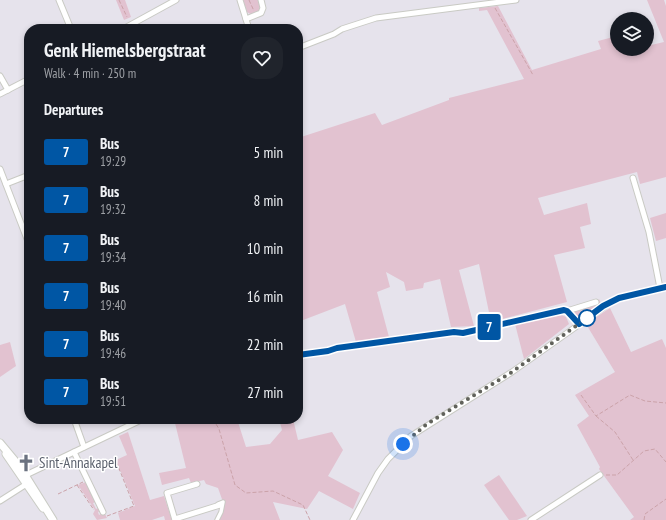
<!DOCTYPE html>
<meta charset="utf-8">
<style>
body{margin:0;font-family:"PT Sans Narrow",sans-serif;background:#20242c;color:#f1f3f6;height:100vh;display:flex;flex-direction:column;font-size:15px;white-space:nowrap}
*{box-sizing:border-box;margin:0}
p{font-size:13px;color:#9ea1a6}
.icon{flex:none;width:22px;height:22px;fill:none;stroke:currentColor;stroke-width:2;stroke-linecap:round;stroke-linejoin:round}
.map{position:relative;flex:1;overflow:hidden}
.panel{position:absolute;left:24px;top:24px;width:279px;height:400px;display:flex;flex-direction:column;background:#171b24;border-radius:16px;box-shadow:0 2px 6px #0003}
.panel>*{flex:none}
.badge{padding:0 8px;border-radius:3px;font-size:14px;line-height:26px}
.controls{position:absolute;left:610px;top:12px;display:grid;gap:8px}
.controls a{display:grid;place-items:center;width:44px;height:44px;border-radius:50%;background:#171b24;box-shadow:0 2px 6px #0003;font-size:20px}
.you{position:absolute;width:20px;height:20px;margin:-10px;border:3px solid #fff;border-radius:50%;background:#1a73e8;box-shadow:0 0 0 6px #1a73e833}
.map>.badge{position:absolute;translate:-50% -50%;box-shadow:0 0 0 2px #fff}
h2{padding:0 20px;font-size:15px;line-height:36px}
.round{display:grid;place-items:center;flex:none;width:42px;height:42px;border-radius:16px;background:#20242c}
.headline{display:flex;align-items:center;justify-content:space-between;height:68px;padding:0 20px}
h1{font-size:19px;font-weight:600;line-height:30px}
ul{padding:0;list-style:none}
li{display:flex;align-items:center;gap:12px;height:48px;padding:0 20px}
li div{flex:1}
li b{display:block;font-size:15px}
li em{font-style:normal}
li .badge{min-width:44px;font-weight:700;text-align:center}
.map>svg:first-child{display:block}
.green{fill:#e2c2d0}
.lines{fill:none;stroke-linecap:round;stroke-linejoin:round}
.pedestrian-casing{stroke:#c9cac4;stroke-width:5.5}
.minor-casing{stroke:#c9cac4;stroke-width:7}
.secondary-casing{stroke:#caccc5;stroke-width:9}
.path{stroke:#cba2a9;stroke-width:1;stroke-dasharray:4 2;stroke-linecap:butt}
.pedestrian{stroke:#fff;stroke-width:3.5}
.minor{stroke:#fff;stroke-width:5}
.secondary{stroke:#fff;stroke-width:7}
.line-casing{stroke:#fff;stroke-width:9}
.line{stroke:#0056a4;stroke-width:6}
.walk{stroke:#61625b;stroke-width:4;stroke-dasharray:0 7.2}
.stop-dot{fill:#fff;stroke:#0056a4;stroke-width:2}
.labels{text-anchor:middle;stroke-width:3;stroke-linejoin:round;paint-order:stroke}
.worship-label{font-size:15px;fill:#5b616d;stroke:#fff;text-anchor:start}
</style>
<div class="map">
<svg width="666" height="520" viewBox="0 0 666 520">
<rect width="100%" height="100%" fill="#e6e3ec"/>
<!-- green -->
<g class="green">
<path d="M116 0H125L131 17 124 20Z"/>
<path d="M243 0H259L260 10 252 15 247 12Z"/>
<path d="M647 0H664L666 6V177L640 184 637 172 538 198 544 215 587 203 591 224 580 227 585 248 554 255 567 302 491 322 479 264 459 270 474 326 451 327 440 279 424 283 423 288 406 291 404 282 386 272 390 287 377 292 389 337 356 342 345 304 298 322V138L375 113 382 125 449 100V98L524 79 487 10 479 11V8L498 6 532 70 601 49 598 41 617 36V49H647V46L664 42Z"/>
<path d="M666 213V238L656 241 650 218Z"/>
<path d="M599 299 601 303 581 318H577L574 311 596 305Z"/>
<path d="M610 308 631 352 662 339 666 348V520H630L634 517 599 469 600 467 577 425 589 416 575 395 615 372 586 324Z"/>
<path d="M559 314 566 317 569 324 524 359 515 324Z"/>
<path d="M10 342 16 366 0 377V345Z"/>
<path d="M174 419H237L246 447 270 444 282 430 279 419H293L298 440 332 432 343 450 328 476 360 493 353 509 319 491 307 509 273 502 280 520H217L223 502 218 488 206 484 204 480 191 483 189 478 162 485 159 473 186 468Z"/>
<path d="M128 432 150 500 164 496 172 520H165L164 516 152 520H120L118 513 135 506 116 460 127 455 119 436Z"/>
<path d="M499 475 527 516 517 520H509L484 485Z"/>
<path d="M86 482 96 502 93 503 96 509 98 508 100 511 98 512 99 515 104 512 107 518 97 520 93 514 95 510 78 485Z"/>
</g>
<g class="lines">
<!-- pedestrian casing -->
<g class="pedestrian-casing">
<path id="pedestrian" d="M217 520 221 512 223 502 218 504"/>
</g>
<!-- minor casing -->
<g class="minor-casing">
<g id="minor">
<path d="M59 0 71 29"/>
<path d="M240 0 249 29"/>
<path d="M246 19 261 13 263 8 261 0"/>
<path d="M123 29 176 0"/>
<path d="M298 48 334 34 342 29 376 18 516 0"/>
<path d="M0 76 8 90"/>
<path d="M0 94 29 79"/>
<path d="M0 169 29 244"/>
<path d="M633 178 649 232 660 288"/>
<path d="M6 184 29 175"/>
<path d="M567 311 596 302"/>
<path d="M298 355 328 351 337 348 454 331 463 333 564 310 567 311 579 324"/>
<path d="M74 419 84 447"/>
<path d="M74 452 103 512"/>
<path d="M0 501 25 485V475L28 474 143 419"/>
<path d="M175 519 220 505"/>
<path d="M175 520 167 493 197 484"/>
<path d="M353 520 378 473 388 459 411 436 512 372 611 302 629 295 666 287"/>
<path d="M531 520 600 475"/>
</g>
</g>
<!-- secondary casing -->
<g class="secondary-casing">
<g id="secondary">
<path d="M0 443 20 467 53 520"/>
<path d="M6 454 43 508"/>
</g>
</g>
<!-- path -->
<g class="path">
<path d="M119 0 127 17"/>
<path d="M249 0 254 11"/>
<path d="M495 8 533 75"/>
<path d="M581 395 596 416 630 395 645 401 666 403"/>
<path d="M596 416 615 432 633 460"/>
<path d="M213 419 219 429 235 485 246 493 273 491 303 505 310 520"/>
<path d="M606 475H617L644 451 655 449 666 462"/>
<path d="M77 485 94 510"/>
<path d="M58 494 83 482"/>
<path d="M107 516 134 506 116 461"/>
<path d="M644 520 645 514 666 499"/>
</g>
<!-- pedestrian -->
<use href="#pedestrian" class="pedestrian"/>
<!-- minor -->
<use href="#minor" class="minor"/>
<!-- secondary -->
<use href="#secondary" class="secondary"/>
</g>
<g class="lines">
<!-- line casing -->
<g class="line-casing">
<path id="line" d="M298 355 328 351 337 348 454 332 463 333 564 310 567 311 579 324 603 306 619 298 666 287"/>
</g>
<!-- line -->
<use href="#line" class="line"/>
<!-- walk -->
<path class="walk" d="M403 444 427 424 512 372 587 318"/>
</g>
<!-- icons -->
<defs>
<g id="church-bare" transform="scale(1.38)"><path d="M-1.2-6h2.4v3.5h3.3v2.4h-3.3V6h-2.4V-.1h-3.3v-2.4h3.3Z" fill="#6b7280" stroke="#fff" stroke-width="2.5" paint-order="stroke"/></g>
</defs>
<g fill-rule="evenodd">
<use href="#church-bare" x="26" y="463"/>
</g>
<!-- markers -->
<circle class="stop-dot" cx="587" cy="318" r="8"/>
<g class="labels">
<!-- worship labels -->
<g class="worship-label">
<text x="39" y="468">Sint-Annakapel</text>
</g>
</g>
</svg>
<div class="controls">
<a><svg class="icon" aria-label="layers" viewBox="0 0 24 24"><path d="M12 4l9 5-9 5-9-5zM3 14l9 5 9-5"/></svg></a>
</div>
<div class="you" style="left:403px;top:444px"></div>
<b class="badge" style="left:489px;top:327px;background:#0056a4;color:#fff">7</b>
<section class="panel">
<div class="headline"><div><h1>Genk Hiemelsbergstraat</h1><p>Walk · 4 min · 250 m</p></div><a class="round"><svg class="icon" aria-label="heart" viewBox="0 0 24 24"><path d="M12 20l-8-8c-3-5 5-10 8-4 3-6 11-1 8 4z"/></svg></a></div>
<h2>Departures</h2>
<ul>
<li><span class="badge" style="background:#0056a4;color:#fff">7</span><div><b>Bus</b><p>19:29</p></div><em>5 min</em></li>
<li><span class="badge" style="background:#0056a4;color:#fff">7</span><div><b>Bus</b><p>19:32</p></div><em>8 min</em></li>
<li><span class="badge" style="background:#0056a4;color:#fff">7</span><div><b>Bus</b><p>19:34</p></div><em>10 min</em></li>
<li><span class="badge" style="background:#0056a4;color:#fff">7</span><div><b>Bus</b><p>19:40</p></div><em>16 min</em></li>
<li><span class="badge" style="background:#0056a4;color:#fff">7</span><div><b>Bus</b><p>19:46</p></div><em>22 min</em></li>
<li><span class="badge" style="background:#0056a4;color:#fff">7</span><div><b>Bus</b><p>19:51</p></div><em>27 min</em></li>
</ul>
</section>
</div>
